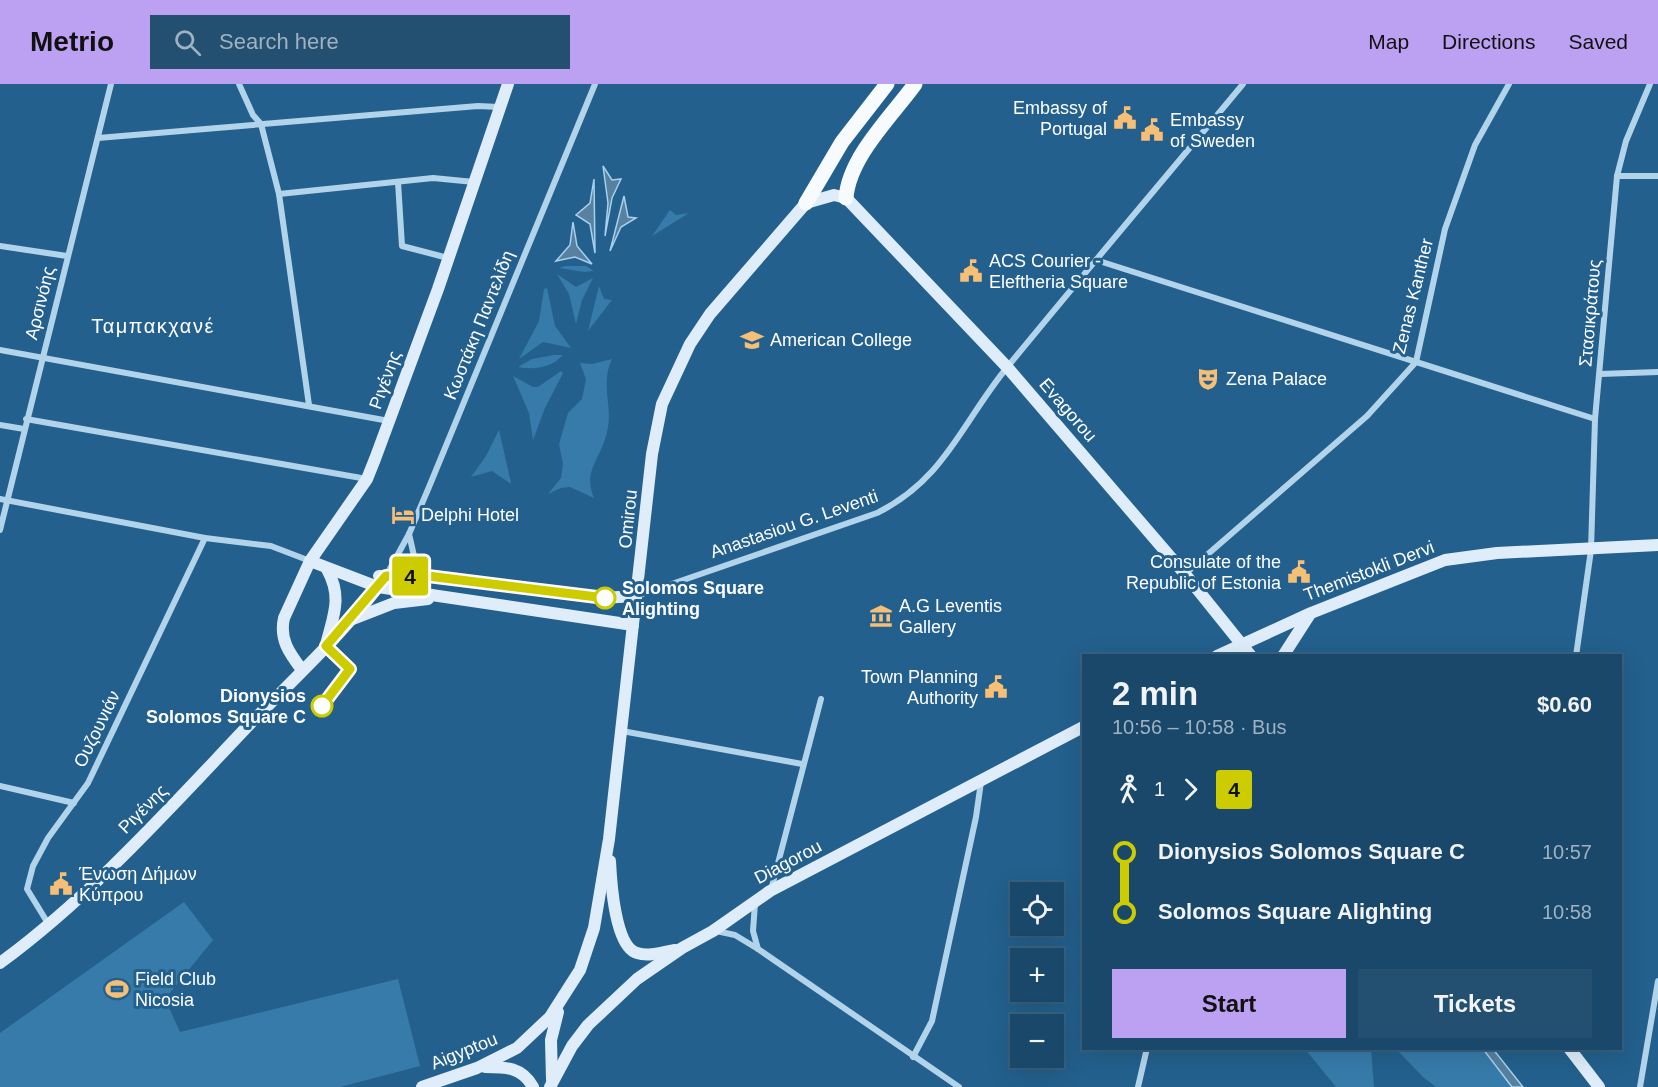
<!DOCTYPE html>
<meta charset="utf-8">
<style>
body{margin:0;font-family:Helvetica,sans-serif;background:#234f70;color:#f1f3f6;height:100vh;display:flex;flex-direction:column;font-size:22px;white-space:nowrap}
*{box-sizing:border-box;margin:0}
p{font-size:20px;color:#9fb2c1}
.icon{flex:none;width:33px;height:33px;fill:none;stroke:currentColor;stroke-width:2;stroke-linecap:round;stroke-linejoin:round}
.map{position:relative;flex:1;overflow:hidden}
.drawer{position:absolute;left:1082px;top:570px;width:540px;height:396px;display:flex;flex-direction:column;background:#1a486a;border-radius:0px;box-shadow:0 6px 24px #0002,0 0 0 2px #38607e}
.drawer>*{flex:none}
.badge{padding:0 12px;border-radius:4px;font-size:21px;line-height:39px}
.fabs{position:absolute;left:1010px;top:798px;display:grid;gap:12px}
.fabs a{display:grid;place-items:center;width:54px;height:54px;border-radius:0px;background:#1a486a;box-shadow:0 6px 24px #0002,0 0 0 2px #38607e;font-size:30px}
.map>.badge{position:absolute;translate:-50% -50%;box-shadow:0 0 0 3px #fff}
.legs{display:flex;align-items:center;gap:9px;height:66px;padding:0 30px;font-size:20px}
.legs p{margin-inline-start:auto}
.head{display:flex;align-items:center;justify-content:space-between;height:102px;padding:0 30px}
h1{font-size:33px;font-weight:800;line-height:45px}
.primary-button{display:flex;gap:12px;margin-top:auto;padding:12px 30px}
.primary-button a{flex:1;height:69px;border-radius:0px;background:#bca0f2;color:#111;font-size:24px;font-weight:800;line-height:69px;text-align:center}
.primary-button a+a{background:#234f70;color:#f1f3f6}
ul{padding:0 30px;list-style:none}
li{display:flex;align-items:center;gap:21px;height:60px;font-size:22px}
li i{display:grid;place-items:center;width:9px;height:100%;margin:0 8px;background:currentColor}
li i::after{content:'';width:15px;height:15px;margin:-8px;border:4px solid;border-radius:50%;background:#1a486a}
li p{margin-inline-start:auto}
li:first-child i{background:linear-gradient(#0000 50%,currentColor 0)}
li:last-child i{background:linear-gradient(currentColor 50%,#0000 0)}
header{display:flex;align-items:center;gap:36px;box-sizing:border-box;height:84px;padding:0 30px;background:#bca0f2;color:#111}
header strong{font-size:28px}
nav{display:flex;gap:33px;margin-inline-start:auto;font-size:21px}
.search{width:420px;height:54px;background:#234f70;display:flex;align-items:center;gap:15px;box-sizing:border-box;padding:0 21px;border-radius:0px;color:#9fb2c1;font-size:22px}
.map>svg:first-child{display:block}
.green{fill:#377baa}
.water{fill:#58819f;stroke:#a6d0ec;stroke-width:1.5}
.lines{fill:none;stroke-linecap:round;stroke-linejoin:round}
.street{stroke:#b2d4eb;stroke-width:6}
.secondary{stroke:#deedf9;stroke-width:12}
.primary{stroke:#f7fbfe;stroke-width:15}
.line-1-casing{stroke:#fff;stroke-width:14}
.line-1{stroke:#cc0;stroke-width:9}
.stop-1-dot{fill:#fff;stroke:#cc0;stroke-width:3}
.labels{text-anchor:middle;stroke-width:6;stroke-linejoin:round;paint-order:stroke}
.poi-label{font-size:18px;fill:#fff;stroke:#23608d;text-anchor:start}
.street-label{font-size:18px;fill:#fff;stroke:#23608d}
.stop-label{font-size:18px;font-weight:bold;fill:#fff;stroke:#23608d;text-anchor:start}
.neighbourhood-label{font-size:20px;letter-spacing:1.5px;fill:#fff;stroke:#23608d}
</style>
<header>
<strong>Metrio</strong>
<div class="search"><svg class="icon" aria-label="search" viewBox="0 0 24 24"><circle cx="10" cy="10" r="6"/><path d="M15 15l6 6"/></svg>Search here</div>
<nav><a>Map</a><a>Directions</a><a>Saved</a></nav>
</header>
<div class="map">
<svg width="1658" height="1003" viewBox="0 0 1658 1003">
<rect width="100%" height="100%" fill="#23608d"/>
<!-- green -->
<g class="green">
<path d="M670 126 676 131 689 129 652 152Z"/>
<path d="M565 182H586L594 187 584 188 559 184Z"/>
<path d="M557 190 576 203 593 194 582 216 576 240 569 210Z"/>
<path d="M599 202 604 215 612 216 588 247Z"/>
<path d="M547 204 555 242 571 264 543 258 519 275 539 237 544 205Z"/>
<path d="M554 271H563C551 284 534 286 518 283L532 275Z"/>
<path d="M612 275C599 302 615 324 606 352 599 377 583 387 594 414L570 403 561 404 548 410 561 394 563 380 559 360 568 329 582 315 586 295 580 279 592 280Z"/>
<path d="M561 287 563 289 545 324 533 356 529 329 513 292 533 303H538Z"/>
<path d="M499 346 511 399V400L492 387 471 393 486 372Z"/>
<path d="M184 818 213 856 165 915 180 948 398 895 420 982 340 1003H0V949Z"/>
<path d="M1305 965H1371L1374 1003H1336Z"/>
<path d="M1396 965H1483L1512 1003H1436L1423 993Z"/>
</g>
<!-- water -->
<g class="water">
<path d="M603 82 612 96 621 95 612 114 605 152 608 119Z"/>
<path d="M594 95 595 169 590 140 576 131 590 119Z"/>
<path d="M624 112 628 133 636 134 621 143 610 167Z"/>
<path d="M573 138 577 162 592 180 575 173 556 177 570 161Z"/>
<path d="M1483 965H1493L1523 1003H1512Z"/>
</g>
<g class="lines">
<!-- street -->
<g class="street">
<path d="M239 0 253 31 261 40 279 110 309 321"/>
<path d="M98 54 478 22 499 23"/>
<path d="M1617 92H1658"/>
<path d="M398 98 402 162 448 174"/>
<path d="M279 110 433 94 474 98"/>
<path d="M0 162 67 172"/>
<path d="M1096 176 1595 335"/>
<path d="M0 266 389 337"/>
<path d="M1600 290 1658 288"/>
<path d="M26 335 367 395"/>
<path d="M0 341 24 345"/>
<path d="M0 415 205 454 271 462 310 477"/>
<path d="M0 446 111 0"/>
<path d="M409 450 414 472 428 492"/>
<path d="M1185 490 1367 332 1416 278 1445 145 1475 61 1509 0"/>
<path d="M386 492 409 450 429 403 595 0"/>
<path d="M637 512 877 429C946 395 963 336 1009 281 1086 187 1165 94 1243 0"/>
<path d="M1576 572 1591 466 1595 335 1617 92 1626 57 1650 0"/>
<path d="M622 647 802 680"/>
<path d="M0 702 74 719"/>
<path d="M771 806 821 615"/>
<path d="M755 819 753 847 758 865"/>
<path d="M49 841 27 805 33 782 48 754 88 699 205 454"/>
<path d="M716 847 735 851 758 865 959 1003"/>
<path d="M913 973 932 937 976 733 981 698"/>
<path d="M1138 1003 1147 964"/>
<path d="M1640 1003 1658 897"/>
</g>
<!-- secondary -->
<g class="secondary">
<path d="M310 477 378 503 633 541"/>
<path d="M379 492H428L602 514 636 512"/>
<path d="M353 535 394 519 428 515"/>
<path d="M326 561C333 532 343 514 327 485"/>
<path d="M1217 572 1311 529 1445 476 1497 469 1658 461"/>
<path d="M1283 572 1310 530"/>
<path d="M302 586C290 570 279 556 284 534L310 477 367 395 375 375 438 205 508 0"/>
<path d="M610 777C611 798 615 863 637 869 649 873 663 868 675 866"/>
<path d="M0 879C90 813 167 727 244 646 292 596 346 548 386 492"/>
<path d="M1569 964 1599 1003"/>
<path d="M485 983C506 983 522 983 533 1003"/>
<path d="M552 996 551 956 558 928"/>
<path d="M422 1003 477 984 517 964 550 933 580 886 594 844 609 755 652 370 662 320 690 260 710 230 806 119 834 111 846 114 850 118 1007 283 1185 490 1251 572"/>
<path d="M550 1003 572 962 588 941 637 895 682 864 713 847 770 807 1083 643"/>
</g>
<!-- primary -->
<g class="primary">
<path d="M846 114C849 73 891 33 915 0"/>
<path d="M806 119 842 58 887 0"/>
</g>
</g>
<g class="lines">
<!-- line-1 casing -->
<g class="line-1-casing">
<path id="line-1" d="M322 622 350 585 326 562 386 492H428L605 514"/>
</g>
<!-- line-1 -->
<use href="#line-1" class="line-1"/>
</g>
<!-- icons -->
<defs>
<g id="civic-bare" transform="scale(1.8)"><path d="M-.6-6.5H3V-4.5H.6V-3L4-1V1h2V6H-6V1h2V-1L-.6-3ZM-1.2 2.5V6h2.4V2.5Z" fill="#f6bf75" stroke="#23608d" stroke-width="2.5" paint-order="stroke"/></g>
<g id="university-bare" transform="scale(1.8)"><path d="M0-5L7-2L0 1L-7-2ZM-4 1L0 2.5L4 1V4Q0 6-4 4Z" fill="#f6bf75" stroke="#23608d" stroke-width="2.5" paint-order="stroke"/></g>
<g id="theatre-bare" transform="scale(1.8)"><path d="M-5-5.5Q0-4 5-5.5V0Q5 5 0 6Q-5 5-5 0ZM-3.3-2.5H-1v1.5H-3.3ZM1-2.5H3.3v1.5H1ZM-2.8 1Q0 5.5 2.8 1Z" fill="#f6bf75" stroke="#23608d" stroke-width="2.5" paint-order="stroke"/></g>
<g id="hotel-bare" transform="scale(1.8)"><path d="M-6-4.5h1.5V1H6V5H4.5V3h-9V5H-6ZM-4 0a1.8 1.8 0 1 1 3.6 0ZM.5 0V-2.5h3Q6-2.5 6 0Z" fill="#f6bf75" stroke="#23608d" stroke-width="2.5" paint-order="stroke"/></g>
<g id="museum-bare" transform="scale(1.8)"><path d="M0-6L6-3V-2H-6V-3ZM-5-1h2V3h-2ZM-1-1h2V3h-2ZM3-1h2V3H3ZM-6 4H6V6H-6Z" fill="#f6bf75" stroke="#23608d" stroke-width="2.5" paint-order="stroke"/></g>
<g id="stadium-bare" transform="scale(1.8)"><path d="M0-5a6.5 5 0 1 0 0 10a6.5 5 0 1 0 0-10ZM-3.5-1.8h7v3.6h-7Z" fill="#f6bf75" stroke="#23608d" stroke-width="2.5" paint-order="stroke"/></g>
</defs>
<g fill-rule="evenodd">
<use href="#civic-bare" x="1125" y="34"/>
<use href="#civic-bare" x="1152" y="46"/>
<use href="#civic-bare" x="971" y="187"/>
<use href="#university-bare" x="752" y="256"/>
<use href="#theatre-bare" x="1208" y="295"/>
<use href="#hotel-bare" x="403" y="431"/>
<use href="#civic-bare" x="1299" y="488"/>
<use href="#museum-bare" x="881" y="532"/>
<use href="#civic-bare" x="996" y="603"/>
<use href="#civic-bare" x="61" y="800"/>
<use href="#stadium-bare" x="117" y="905"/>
</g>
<!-- markers -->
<g class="stop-1-dot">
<circle cx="605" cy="514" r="10"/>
<circle cx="322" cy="622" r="10"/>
</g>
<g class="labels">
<!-- poi labels -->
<g class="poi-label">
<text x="1107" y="30" text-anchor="end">Embassy of<tspan x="1107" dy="21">Portugal</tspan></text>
<text x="1170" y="42">Embassy<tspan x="1170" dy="21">of Sweden</tspan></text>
<text x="989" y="183">ACS Courier -<tspan x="989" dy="21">Eleftheria Square</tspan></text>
<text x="770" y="262">American College</text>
<text x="1226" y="301">Zena Palace</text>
<text x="421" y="437">Delphi Hotel</text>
<text x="1281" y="484" text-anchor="end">Consulate of the<tspan x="1281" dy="21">Republic of Estonia</tspan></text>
<text x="899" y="528">A.G Leventis<tspan x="899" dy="21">Gallery</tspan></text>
<text x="978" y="599" text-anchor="end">Town Planning<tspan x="978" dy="21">Authority</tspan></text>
<text x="79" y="796">Ένωση Δήμων<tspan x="79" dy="21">Κύπρου</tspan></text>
<text x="135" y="901">Field Club<tspan x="135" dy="21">Nicosia</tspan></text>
</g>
<!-- street labels -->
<g class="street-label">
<text transform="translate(1413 212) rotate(-76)" y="6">Zenas Kanther</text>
<text transform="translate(40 219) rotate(-76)" y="6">Αρσινόης</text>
<text transform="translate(1590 229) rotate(-85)" y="6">Στασικράτους</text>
<text transform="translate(479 241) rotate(-68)" y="6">Kωστάκη Παντελίδη</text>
<text transform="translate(385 296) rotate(-70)" y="6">Ριγένης</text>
<text transform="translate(1068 326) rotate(49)" y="6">Evagorou</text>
<text transform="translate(628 435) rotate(-84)" y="6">Omirou</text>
<text transform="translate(794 440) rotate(-19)" y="6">Anastasiou G. Leventi</text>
<text transform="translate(1369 487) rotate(-21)" y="6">Themistokli Dervi</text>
<text transform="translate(97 645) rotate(-64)" y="6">Ουζουνιάν</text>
<text transform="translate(143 725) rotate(-45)" y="6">Ριγένης</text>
<text transform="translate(788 778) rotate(-28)" y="6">Diagorou</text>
<text transform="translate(464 967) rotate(-22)" y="6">Aigyptou</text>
</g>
<!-- stop labels -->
<g class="stop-label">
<text x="622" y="510">Solomos Square<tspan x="622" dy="21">Alighting</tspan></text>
<text x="306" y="618" text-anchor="end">Dionysios<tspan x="306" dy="21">Solomos Square C</tspan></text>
</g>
<!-- neighbourhood labels -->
<g class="neighbourhood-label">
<text x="153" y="249">Ταμπακχανέ</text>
</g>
</g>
</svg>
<div class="fabs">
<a><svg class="icon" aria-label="locate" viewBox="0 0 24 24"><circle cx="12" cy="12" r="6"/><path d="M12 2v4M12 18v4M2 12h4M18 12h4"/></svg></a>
<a>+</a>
<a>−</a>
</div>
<b class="badge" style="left:410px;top:492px;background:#cc0;color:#111">4</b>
<section class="drawer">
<div class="head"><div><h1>2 min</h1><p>10:56 – 10:58 · Bus</p></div><b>$0.60</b></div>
<div class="legs"><svg class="icon" aria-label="walk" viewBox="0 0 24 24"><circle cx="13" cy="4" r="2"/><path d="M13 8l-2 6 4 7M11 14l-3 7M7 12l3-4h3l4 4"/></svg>1<svg class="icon" aria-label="forward" viewBox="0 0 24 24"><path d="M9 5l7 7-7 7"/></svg><b class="badge" style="background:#cc0;color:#111">4</b></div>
<ul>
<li><i style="color:#cc0"></i><b>Dionysios Solomos Square C</b><p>10:57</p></li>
<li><i style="color:#cc0"></i><b>Solomos Square Alighting</b><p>10:58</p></li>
</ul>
<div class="primary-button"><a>Start</a><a>Tickets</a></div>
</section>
</div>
